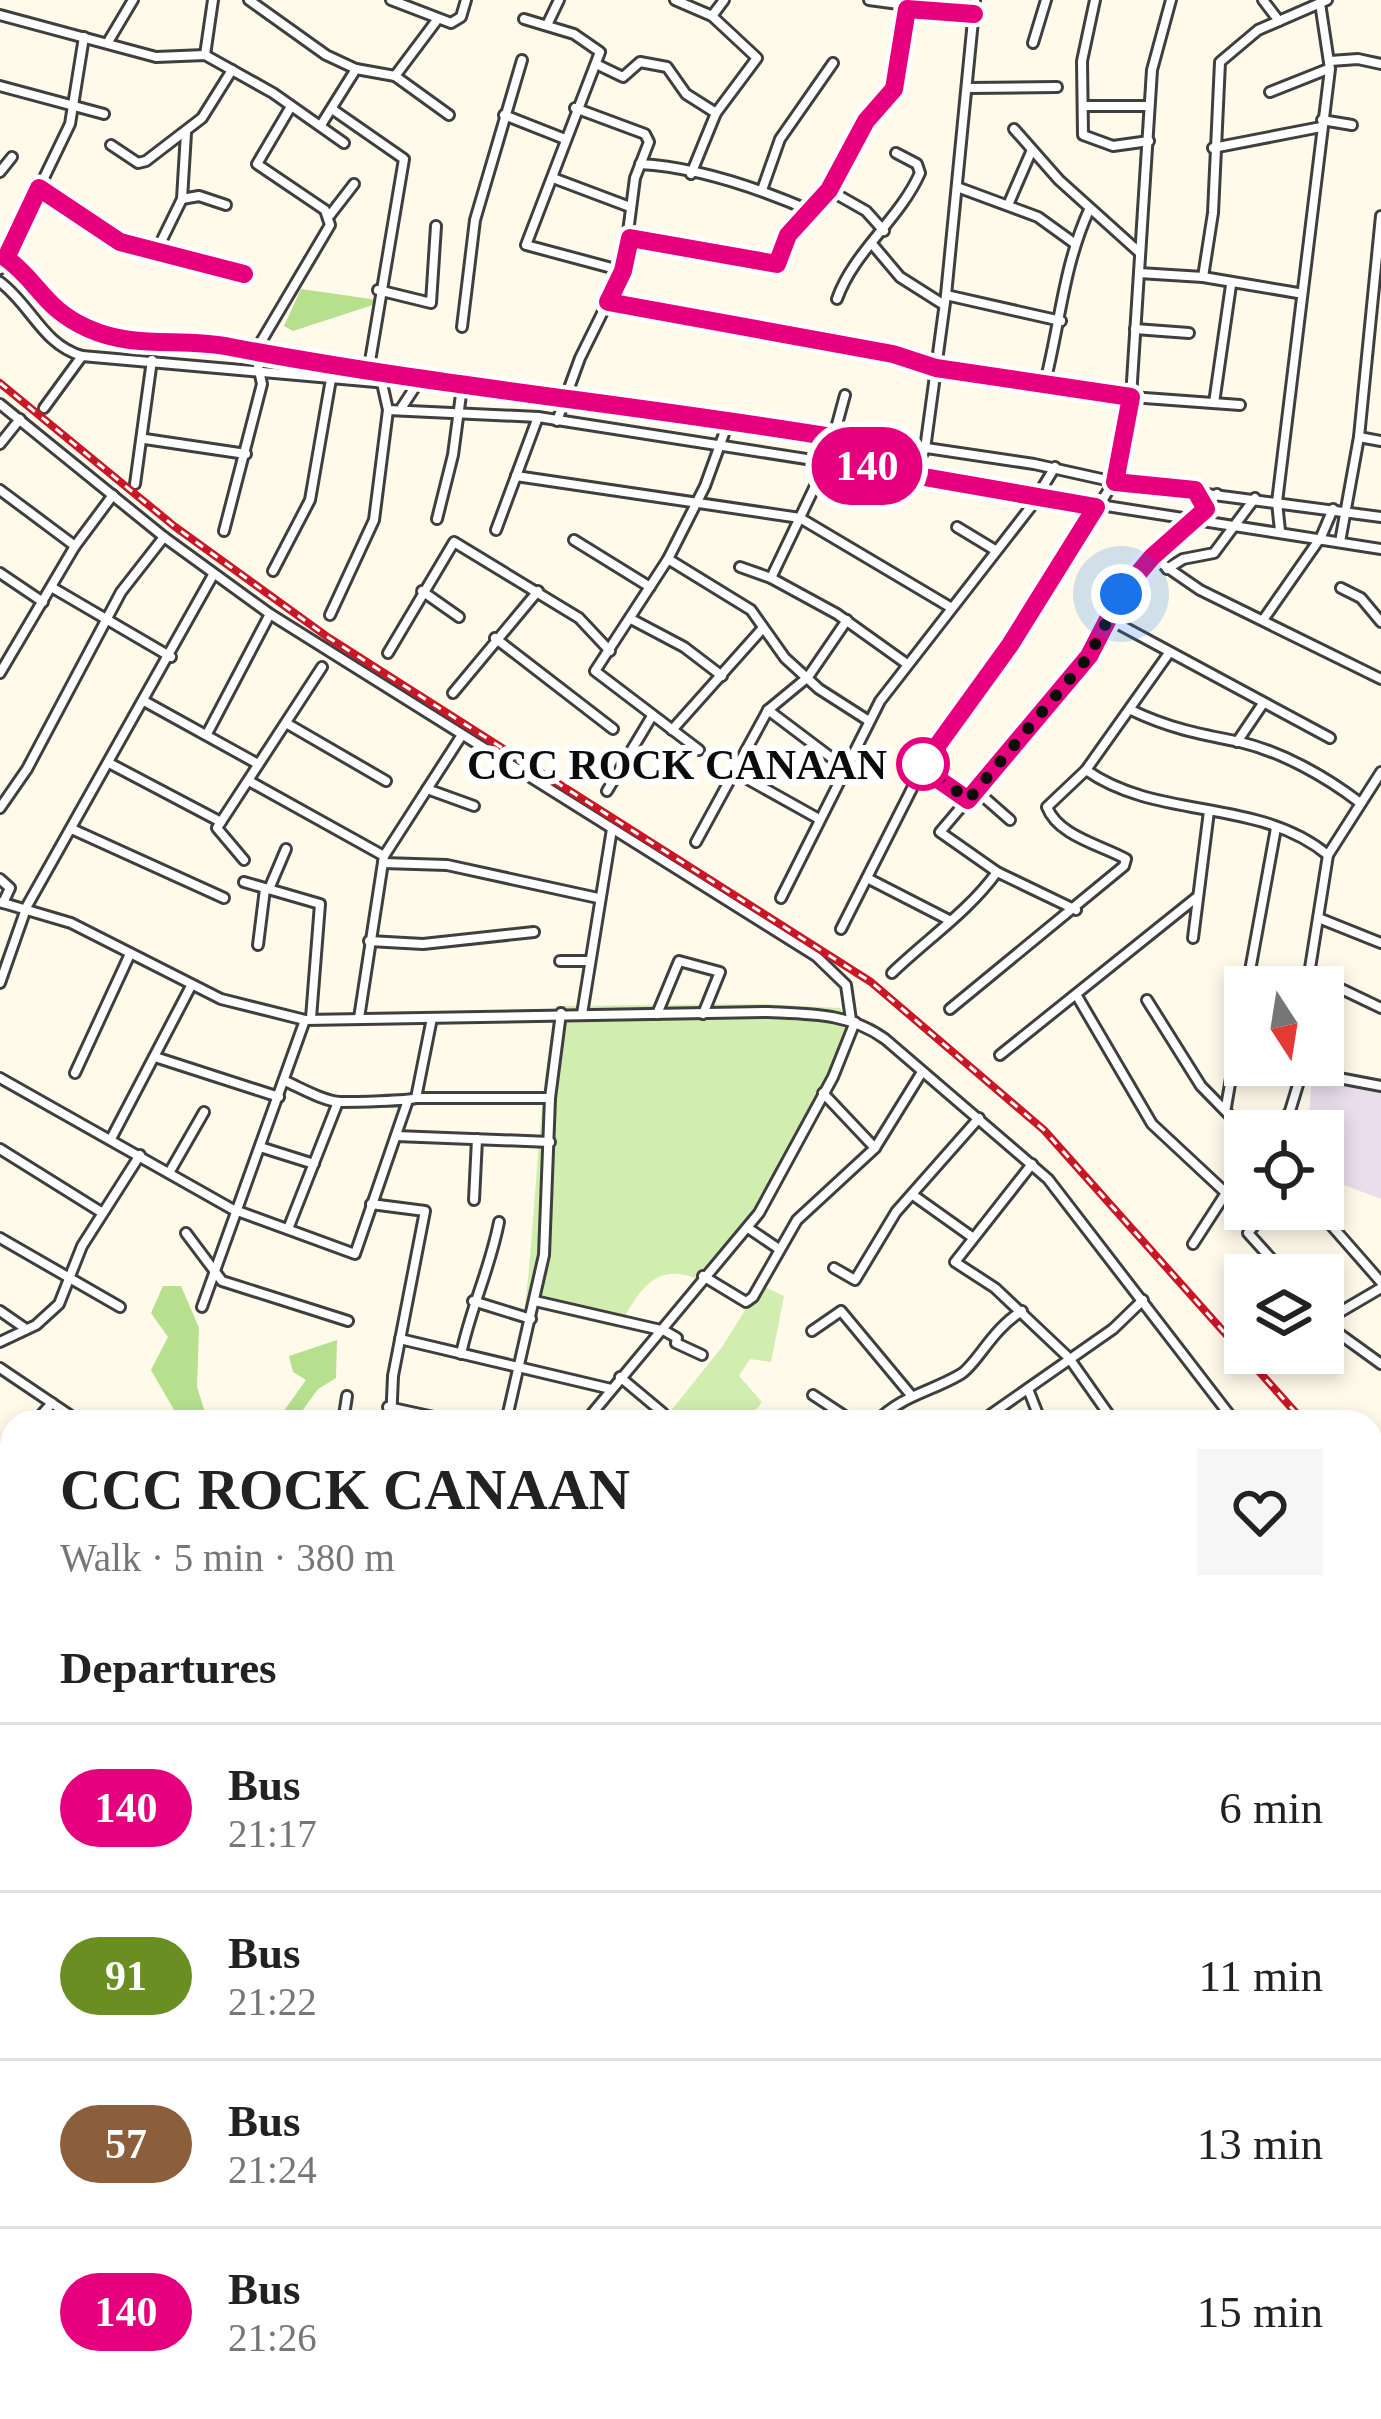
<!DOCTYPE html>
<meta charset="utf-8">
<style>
body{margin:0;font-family:Georgia,serif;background:#f6f6f6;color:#222;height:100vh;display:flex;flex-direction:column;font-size:45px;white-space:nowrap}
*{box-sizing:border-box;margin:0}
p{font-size:39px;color:#767676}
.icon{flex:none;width:66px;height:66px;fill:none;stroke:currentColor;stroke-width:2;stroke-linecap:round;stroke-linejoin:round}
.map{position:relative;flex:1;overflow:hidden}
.details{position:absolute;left:0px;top:1410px;width:1383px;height:1011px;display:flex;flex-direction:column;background:#fff;border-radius:36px 36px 0 0;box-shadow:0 6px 18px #0003}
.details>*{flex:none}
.badge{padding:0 24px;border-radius:39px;font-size:42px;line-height:78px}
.needle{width:78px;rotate:168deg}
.tools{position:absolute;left:1224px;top:966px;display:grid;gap:24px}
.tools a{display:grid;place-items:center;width:120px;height:120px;border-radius:0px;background:#fff;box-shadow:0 6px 18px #0003;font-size:60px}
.you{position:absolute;width:60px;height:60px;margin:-30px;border:9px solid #fff;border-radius:50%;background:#1a73e8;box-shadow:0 0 0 18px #1a73e833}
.map>.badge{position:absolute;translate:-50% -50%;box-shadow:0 0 0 6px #fff}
h2{padding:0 60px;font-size:45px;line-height:108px}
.round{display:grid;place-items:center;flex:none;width:126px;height:126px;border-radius:0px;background:#f6f6f6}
.overview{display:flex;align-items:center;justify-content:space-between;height:204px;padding:0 60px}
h1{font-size:57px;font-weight:600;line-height:90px}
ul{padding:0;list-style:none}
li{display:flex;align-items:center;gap:36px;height:168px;padding:0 60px;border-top:3px solid #e0e0e0}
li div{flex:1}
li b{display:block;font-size:45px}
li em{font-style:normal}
li .badge{min-width:132px;font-weight:700;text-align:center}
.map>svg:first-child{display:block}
.industrial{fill:#eadeec}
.green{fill:#d2edb0}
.forest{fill:#b6df8e}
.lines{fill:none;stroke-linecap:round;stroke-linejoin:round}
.minor-casing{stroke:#3f3f3f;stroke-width:14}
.major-casing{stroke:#1d1d1d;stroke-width:18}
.minor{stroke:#fff;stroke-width:8}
.major{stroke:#ffd05a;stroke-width:12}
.rail-casing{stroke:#c91726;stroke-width:8}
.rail{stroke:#fff;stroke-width:3;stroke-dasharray:9;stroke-linecap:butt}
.line-casing{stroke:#fff;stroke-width:27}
.line{stroke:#e6007e;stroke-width:18}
.walk{stroke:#0c0c0c;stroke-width:12;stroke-dasharray:0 21.6}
.stop-dot{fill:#fff;stroke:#e6007e;stroke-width:6}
.labels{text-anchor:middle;stroke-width:12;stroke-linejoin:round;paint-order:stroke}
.stop-label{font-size:42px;font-weight:bold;fill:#0c0c0c;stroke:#fff;text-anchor:end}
</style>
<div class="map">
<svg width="1381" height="2419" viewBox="0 0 1381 2419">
<rect width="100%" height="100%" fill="#fffaea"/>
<!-- industrial -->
<path class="industrial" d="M1312 1074 1381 1086V1199L1323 1177V1131H1308Z"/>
<!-- green -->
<g class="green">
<path d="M760 1004 840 1008 854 1030 751 1222 697 1279C654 1261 638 1293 618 1328L525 1306C537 1206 537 1105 556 1006Z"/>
<path d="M761 1285 784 1296 771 1362 750 1359 739 1376 762 1402 746 1422H662L722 1347Z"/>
<path d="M408 2409H608L614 2419H399Z"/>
</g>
<!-- forest -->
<g class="forest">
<path d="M301 289 385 301 293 331 284 326Z"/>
<path d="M163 1286H181L199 1328 197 1387 208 1422H181L151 1370 168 1337 151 1313Z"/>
<path d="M337 1340 336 1378 318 1389 294 1422H276L306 1380 293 1372 289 1356Z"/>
<path d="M0 1995 12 2003V2159L0 2129Z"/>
</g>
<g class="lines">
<!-- minor casing -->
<g class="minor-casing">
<g id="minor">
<path d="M249 0 326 55 356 69 395 76 449 115"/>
<path d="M391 0 451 23 461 17 466 0"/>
<path d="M675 0 712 16 757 58 716 113 691 174"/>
<path d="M869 0 973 14"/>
<path d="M1095 0 1082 61 1083 135 1113 146 1149 141"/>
<path d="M1263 0 1279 21"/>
<path d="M0 15 156 57 205 55 273 93 344 143"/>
<path d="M712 16 724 0"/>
<path d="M524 19 574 34 600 52 526 245 623 271"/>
<path d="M547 25 559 0"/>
<path d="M108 42 133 0"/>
<path d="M1033 43 1046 0"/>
<path d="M205 55 213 0"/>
<path d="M1330 61 1358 59 1381 64"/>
<path d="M596 64 623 77 640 62 667 67 686 94 716 113"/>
<path d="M395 76 437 20"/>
<path d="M0 86 104 114"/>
<path d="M969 88 1057 87"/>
<path d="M1270 92 1328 69"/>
<path d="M1084 106H1149"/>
<path d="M332 109 404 159 368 373"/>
<path d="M504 115 565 139"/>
<path d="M1322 120 1352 125"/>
<path d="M321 125 356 69"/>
<path d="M1014 129 1059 180 1139 252"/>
<path d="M111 145 138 163 146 161 202 118 232 70"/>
<path d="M1213 148 1321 127"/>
<path d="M640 164C697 167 758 188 811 211"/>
<path d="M0 172 12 157"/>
<path d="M553 178 630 207"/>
<path d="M957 187 1038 217 1074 243"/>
<path d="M39 188 120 242 244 274"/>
<path d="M762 190 780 139 833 63"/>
<path d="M829 190 866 211 884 231"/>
<path d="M182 199 199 196 226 205"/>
<path d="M1008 205 1031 152"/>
<path d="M330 215 354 184"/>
<path d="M630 238 777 264 788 235 829 190 866 121 894 89 907 0"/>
<path d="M873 245 900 277 941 303"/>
<path d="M0 246 45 303 123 341 205 342 419 381 685 412 1034 464 1115 482 1381 517"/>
<path d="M156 252 182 199 186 133"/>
<path d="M0 269 70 124 84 37"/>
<path d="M1139 273 1203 277 1298 293"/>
<path d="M1203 277 1213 213 1220 62 1258 30 1327 0"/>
<path d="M0 282C32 306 42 344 82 356L376 382 382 383 388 410 538 417 1381 549"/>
<path d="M378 290 431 303 436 226"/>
<path d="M946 295 1061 321"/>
<path d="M837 299C854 251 899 220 920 173L917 164 896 153"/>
<path d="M608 302 893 354 982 376 1131 397 1240 405"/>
<path d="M462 327 475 220 522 60"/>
<path d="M1135 329 1189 333"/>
<path d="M1044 386C1060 326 1063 267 1089 210"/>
<path d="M845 395 827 461 771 578 837 614 907 664"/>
<path d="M1214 403 1231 285"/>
<path d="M0 404 164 537 270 614 816 956 846 985 851 1020"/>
<path d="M402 407 419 381"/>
<path d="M44 408 82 356"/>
<path d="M557 421 580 358 623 271 635 178 649 142 645 134 575 108"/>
<path d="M1359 437 1381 441"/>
<path d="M145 439 246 454"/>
<path d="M0 444 20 419"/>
<path d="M912 473 925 449 946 295 975 0"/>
<path d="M516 476 800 518 950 607"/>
<path d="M135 484 152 360"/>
<path d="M0 490 75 546"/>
<path d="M437 519 453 455 462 387"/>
<path d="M957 527 995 550"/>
<path d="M496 530 538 417"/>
<path d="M224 531 262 384 255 352 330 225 325 210 257 164 290 108"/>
<path d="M1280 531 1277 502 1330 69 1320 3"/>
<path d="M574 540 650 587"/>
<path d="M1340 542 1359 437 1381 216"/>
<path d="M1152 557 1200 590 1381 679"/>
<path d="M668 559 751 610 785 658 819 689 869 721"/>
<path d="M740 567 771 578"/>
<path d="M1167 569 1183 559 1214 553 1255 498"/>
<path d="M273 571 310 500 331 379 338 367"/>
<path d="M0 573 43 602"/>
<path d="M53 588 171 657"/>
<path d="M1341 588 1361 598 1381 622"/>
<path d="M422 591 459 617"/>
<path d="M330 615 374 520 388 410"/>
<path d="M631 619 684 647 722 676"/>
<path d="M1109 619 1330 738"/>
<path d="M1263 620 1321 537 1333 509"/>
<path d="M495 638 613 729"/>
<path d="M388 653 454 542 579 618 610 651"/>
<path d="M0 673 75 546 113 495"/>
<path d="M453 693 538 591"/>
<path d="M144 701 258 764"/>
<path d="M768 710 845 768"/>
<path d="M1131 710C1168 728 1199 734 1240 742 1282 752 1325 776 1359 802"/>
<path d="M286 723 386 781"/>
<path d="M672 730 763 628"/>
<path d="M208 732 270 614"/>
<path d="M1237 742 1262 705"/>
<path d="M699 750 595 671 668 559 705 486 729 420"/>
<path d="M109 763 221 822"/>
<path d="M922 768 968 800"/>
<path d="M1086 770C1158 821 1258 797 1328 855"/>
<path d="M733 771 819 819"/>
<path d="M249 781 384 856"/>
<path d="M427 789 474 806"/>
<path d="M607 791 652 716"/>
<path d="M977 791 1010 820"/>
<path d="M0 808 27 769 121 592 164 537"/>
<path d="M74 830 224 898"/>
<path d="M696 842 768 710 808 677 847 620"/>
<path d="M244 860 217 828 322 667"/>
<path d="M383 863 447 865 598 898"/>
<path d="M867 878 947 919"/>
<path d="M0 879 10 888 3 903"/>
<path d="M244 882 320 904 311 1018"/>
<path d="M269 889 286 849"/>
<path d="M781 898 880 701 1030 508 1055 467"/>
<path d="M0 902 71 923 221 999 305 1020 768 1012C811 1014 849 1013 885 1039L1048 1179 1235 1422"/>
<path d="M1076 910 997 872 940 832 1089 656 1121 594 1217 494"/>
<path d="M1321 919 1381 943"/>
<path d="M841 929 937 739 1010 645 1117 477 1131 397 1152 70 1171 0"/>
<path d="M1193 938 1209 811"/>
<path d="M369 941 423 944 534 932"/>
<path d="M258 945 265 889"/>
<path d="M560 961H590"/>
<path d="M892 973C926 940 969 911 997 872"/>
<path d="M1310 974 1381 1008"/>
<path d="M0 983 27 906 213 575"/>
<path d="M1247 987 1276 828"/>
<path d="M1307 987 1328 855 1381 772"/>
<path d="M1077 996 1152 1124 1226 1193 1193 1244"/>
<path d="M1147 1000 1201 1086 1245 1131"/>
<path d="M950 1009 1124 866 1126 859C1101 845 1058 836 1047 807L1086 770 1169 653"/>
<path d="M582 1014 612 829"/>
<path d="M657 1014 679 961 720 972 703 1014"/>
<path d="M359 1018 384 856 460 738"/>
<path d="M1000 1055 1197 897"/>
<path d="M155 1057 279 1097"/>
<path d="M1302 1071 1381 1086"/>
<path d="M75 1073 130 954"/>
<path d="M0 1078 232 1209 355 1254 407 1103"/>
<path d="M285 1081C301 1088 323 1101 340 1102 351 1102 410 1101 416 1098H550"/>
<path d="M823 1093 875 1148"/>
<path d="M416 1098 432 1018"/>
<path d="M1226 1107 1245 997"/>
<path d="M1277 1131 1290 1111 1304 1065"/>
<path d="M396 1136 550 1142"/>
<path d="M112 1137 191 986"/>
<path d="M260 1147 314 1164"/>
<path d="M0 1149 101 1212"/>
<path d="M1032 1164 955 1262 995 1288 1069 1358 1114 1422"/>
<path d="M169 1173 204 1112"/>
<path d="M1226 1193 1245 1166"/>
<path d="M913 1195 972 1237"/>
<path d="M474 1200 477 1139"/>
<path d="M371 1204 425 1211 393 1376 391 1422"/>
<path d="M1268 1209 1248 1233 1286 1275"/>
<path d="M1317 1209 1381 1282"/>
<path d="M748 1228 779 1249"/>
<path d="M288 1229 338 1102"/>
<path d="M186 1233 222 1281 348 1321"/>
<path d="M0 1238 120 1307"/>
<path d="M834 1268 855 1280 896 1212 979 1118"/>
<path d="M703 1276 746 1302 753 1297 797 1220 875 1148 922 1072"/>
<path d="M473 1301 531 1319"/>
<path d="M535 1301 665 1331 677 1338 676 1343 702 1355"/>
<path d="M202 1307 305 1020"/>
<path d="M0 1311 26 1329"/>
<path d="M1323 1322 1381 1364"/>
<path d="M1323 1322 1381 1288"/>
<path d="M812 1331 841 1311 910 1394"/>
<path d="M400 1339 611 1389"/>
<path d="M0 1342 36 1325 59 1304 82 1246 140 1155"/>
<path d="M461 1354C471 1307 490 1269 499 1222"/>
<path d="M1260 1356 1265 1353"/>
<path d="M0 1368 80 1422"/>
<path d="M620 1377 663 1413"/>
<path d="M1028 1389 1041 1422"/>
<path d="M813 1395 854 1422"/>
<path d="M388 1407 457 1422"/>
<path d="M35 1422 52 1403"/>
<path d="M343 1422 347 1396"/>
<path d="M506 1422 544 1255 550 1098 561 1013"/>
<path d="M585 1422 759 1213 833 1077 855 1022"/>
<path d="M876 1422C902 1395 931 1392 961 1374 977 1364 992 1329 1022 1311"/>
<path d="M980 1422 1113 1329 1143 1300"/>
<path d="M1373 1460 1381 1454"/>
<path d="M0 1467 12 1470"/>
<path d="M0 1521 12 1498"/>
<path d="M1371 1570 1381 1565"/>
<path d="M0 1646 12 1632"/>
<path d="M0 1729 12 1737"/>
<path d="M1371 1740 1381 1790"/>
<path d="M1371 1854 1381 1843"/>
<path d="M0 1868 12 1866"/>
<path d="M1371 1894 1381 1902"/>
<path d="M9 1954 12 1922"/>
<path d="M1371 2024 1381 2012"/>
<path d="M0 2167 12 2171"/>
<path d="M0 2235 12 2239"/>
<path d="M1371 2293 1381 2265"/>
<path d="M0 2304 12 2311"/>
<path d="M1 2362 12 2340"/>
<path d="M1373 2404 1381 2409"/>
<path d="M224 2409 230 2419"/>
<path d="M618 2409 623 2419"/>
<path d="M686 2409 688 2419"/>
<path d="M745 2409 747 2419"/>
<path d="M892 2409 895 2419"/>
<path d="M963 2409 965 2419"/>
<path d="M1046 2409 1048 2419"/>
<path d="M1196 2409 1200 2419"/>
<path d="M321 2419 342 2412"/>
<path d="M1131 2419 1164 2409"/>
<path d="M1313 2419 1314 2409"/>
</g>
</g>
<!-- major casing -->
<g class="major-casing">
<g id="major">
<path d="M1371 1790 1379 1782"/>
<path d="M0 2409 80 2418 139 2409"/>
</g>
</g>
<!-- minor -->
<use href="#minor" class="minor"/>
<!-- major -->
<use href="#major" class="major"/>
<!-- rail casing -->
<g class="rail-casing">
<g id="rail">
<path d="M0 383 174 526 329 638 871 982 1044 1130 1304 1422"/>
<path d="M1371 1498 1381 1509"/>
</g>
</g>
<!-- rail -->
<use href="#rail" class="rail"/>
</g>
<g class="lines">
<!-- line casing -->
<g class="line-casing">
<path id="line" d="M244 274 120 242 39 188 6 258C39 282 43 308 87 328 135 350 180 337 230 347 429 385 631 404 832 437L827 460 1096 507 1010 645 924 764 922 768 968 800 1089 656 1121 594 1152 557 1206 509 1195 490 1115 482 1131 397 936 368 893 354 608 302 623 271 630 238 777 264 788 235 829 190 866 121 894 89 907 9 974 14"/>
</g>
<!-- line -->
<use href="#line" class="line"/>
<!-- walk -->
<path class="walk" d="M923 764 968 800 1089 656 1121 594"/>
</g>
<!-- markers -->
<circle class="stop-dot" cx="923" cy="764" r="24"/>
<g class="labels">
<!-- stop labels -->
<g class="stop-label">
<text x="887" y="779">CCC ROCK CANAAN</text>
</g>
</g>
</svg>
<div class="tools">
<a><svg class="needle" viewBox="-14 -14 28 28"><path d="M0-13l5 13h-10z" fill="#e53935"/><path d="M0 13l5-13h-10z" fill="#767676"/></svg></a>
<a><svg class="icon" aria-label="locate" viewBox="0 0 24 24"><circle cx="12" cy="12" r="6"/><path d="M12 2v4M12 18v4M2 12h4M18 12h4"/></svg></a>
<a><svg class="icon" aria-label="layers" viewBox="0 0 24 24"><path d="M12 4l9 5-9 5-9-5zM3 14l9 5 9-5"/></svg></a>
</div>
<div class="you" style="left:1121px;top:594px"></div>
<b class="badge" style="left:867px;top:466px;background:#e6007e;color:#fff">140</b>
<section class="details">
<div class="overview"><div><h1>CCC ROCK CANAAN</h1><p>Walk · 5 min · 380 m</p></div><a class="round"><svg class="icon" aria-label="heart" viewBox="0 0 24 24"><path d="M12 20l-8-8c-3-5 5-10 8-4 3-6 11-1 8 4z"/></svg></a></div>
<h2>Departures</h2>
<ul>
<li><span class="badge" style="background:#e6007e;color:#fff">140</span><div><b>Bus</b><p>21:17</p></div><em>6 min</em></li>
<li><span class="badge" style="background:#6b8e23;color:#fff">91</span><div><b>Bus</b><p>21:22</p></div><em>11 min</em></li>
<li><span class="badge" style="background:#8b5e3c;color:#fff">57</span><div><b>Bus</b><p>21:24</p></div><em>13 min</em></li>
<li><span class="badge" style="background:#e6007e;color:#fff">140</span><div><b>Bus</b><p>21:26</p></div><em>15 min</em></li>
</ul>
</section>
</div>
